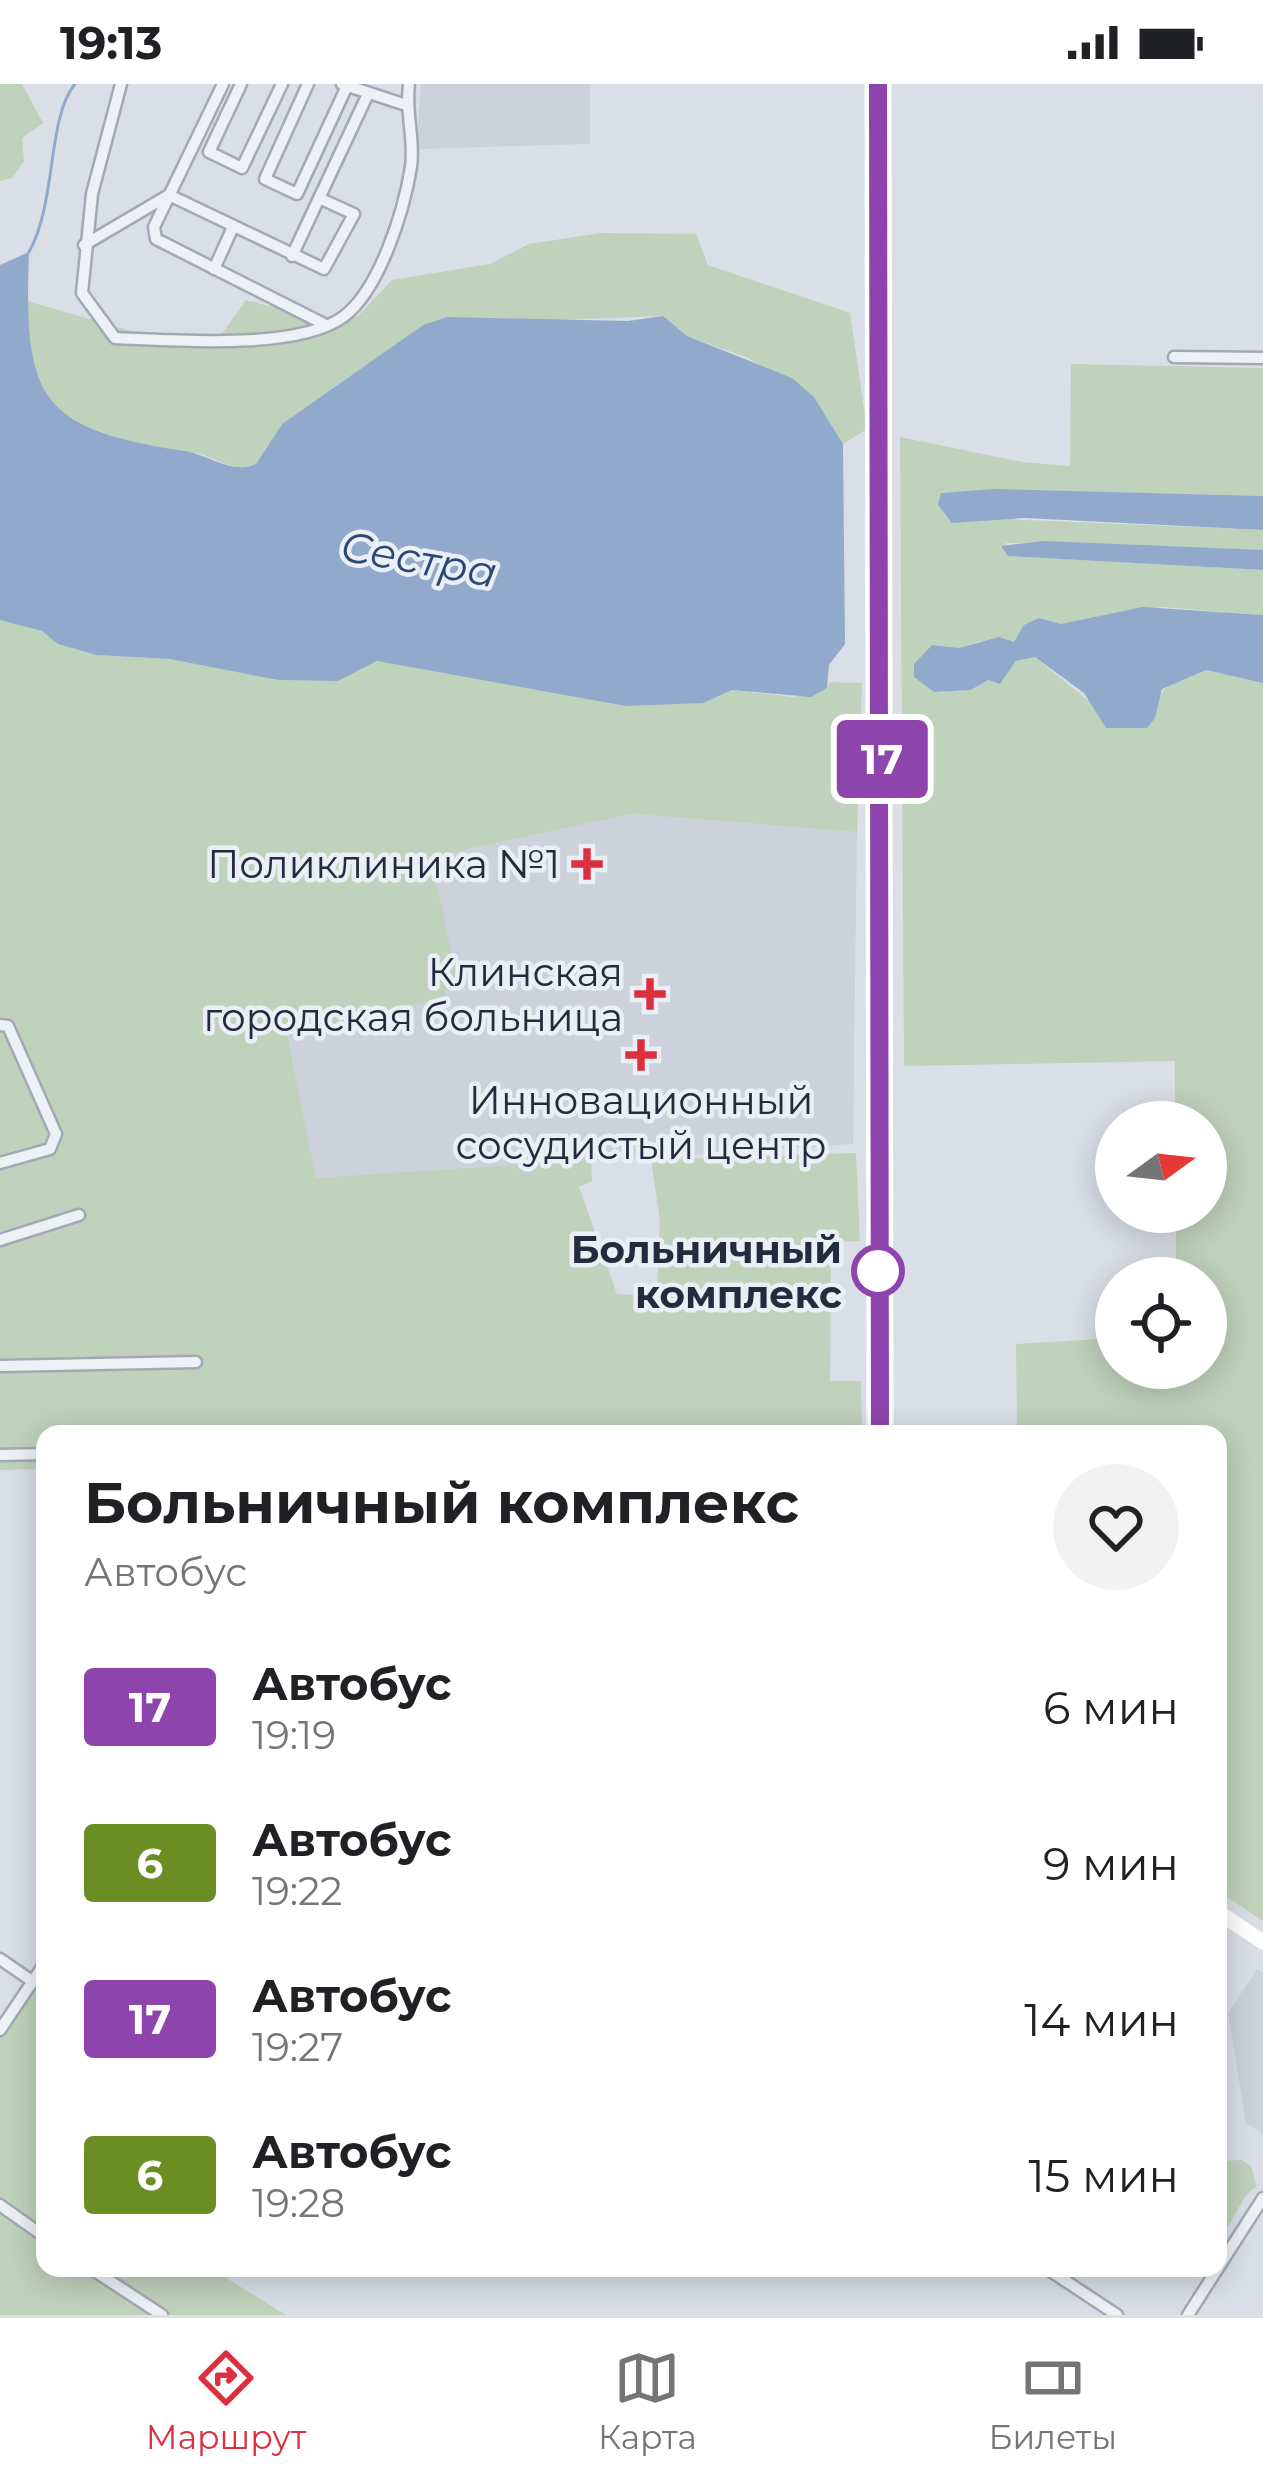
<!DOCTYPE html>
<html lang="ru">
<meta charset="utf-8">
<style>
body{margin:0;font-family:Montserrat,sans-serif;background:#f2f2f2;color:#202124;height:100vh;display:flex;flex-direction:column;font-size:45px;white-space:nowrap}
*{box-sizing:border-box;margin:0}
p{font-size:39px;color:#757577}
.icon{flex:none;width:66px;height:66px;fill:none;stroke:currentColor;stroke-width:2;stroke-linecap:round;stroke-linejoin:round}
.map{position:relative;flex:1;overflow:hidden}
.sheet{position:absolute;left:36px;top:1341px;width:1191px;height:852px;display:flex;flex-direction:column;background:#fff;border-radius:24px;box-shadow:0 6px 30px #0003}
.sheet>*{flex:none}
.badge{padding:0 24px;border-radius:9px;font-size:42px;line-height:78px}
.needle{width:78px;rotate:75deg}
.buttons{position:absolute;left:1095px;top:1017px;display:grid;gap:24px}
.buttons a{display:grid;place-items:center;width:132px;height:132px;border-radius:50%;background:#fff;box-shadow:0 6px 30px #0003;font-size:60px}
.map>.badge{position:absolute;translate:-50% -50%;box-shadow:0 0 0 6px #fff}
.round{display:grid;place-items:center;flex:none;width:126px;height:126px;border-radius:63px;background:#f2f2f2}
.headline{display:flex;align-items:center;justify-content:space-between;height:204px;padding:0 48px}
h1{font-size:57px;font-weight:700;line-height:90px}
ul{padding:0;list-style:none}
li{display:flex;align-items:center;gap:36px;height:156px;padding:0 48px}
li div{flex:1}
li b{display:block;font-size:45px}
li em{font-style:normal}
li .badge{min-width:132px;font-weight:700;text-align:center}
.status{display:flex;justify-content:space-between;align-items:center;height:84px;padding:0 60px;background:#fff;direction:ltr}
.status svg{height:33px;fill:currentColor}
.tabs{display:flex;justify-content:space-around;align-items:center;height:168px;border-top:3px solid #e0e0e0;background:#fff;font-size:33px;color:#757577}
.tabs a{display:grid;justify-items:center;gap:6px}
.tabs .current{color:#dc3040}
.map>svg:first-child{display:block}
.built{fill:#ccd1dc}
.green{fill:#bfd2bb}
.water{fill:#91aacc}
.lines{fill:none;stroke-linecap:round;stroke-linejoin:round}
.stream{stroke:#91aacc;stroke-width:3}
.street-casing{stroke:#a3a9b4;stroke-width:15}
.street{stroke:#edf0f5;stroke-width:10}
.secondary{stroke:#fff;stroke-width:15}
.line-casing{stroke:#fff;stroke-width:27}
.line{stroke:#8e44ad;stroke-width:18}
.poi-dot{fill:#dc3040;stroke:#eaeef5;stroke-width:4.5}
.stop-dot{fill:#fff;stroke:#8e44ad;stroke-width:6}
.labels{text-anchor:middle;stroke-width:9;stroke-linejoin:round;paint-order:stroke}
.poi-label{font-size:39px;fill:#232c3e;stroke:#eaeef5;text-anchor:end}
.stop-label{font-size:39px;font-weight:bold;fill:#232c3e;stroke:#eaeef5;text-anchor:end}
.water-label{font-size:42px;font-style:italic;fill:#2a4776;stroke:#eaeef5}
</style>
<div class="status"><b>19:13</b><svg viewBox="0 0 49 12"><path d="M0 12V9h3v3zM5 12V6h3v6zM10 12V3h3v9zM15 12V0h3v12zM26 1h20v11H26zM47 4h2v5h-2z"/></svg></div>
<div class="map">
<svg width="1263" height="2231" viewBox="0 0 1263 2231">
<rect width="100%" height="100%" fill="#dadfe7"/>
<!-- built -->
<g class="built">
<path d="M421 0H590V60L416 65Z"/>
<path d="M632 730 857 748 853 1060 316 1095 287 947 445 914 430 773Z"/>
<path d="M1257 1885 1263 1889V2050L1246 2039 1228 1929Z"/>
</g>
<!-- green -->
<g class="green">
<path d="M0 0H22L43 39 22 54 24 77 12 94 0 97Z"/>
<path d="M601 149 696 150 708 181 850 229 867 345 843 360 814 313 748 274 687 252 663 232 423 241 282 340 256 380C235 391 216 372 195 369 90 353 23 342 27 217L145 251 219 254 246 216 331 238 358 232 392 196 490 180 529 160Z"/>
<path d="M1071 280 1263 284V412L994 405 961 410 1004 435 1263 446V466L1006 459 1008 472 1263 486V531L1161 523 1061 540 1039 534 1014 558 980 557 959 565 933 561 920 575 921 596 934 608 971 606 988 596 1000 600 1016 577 1035 573 1090 618 1154 625 1166 602 1206 586 1263 599V1837L1218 1807V1350H1017L1016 1260 1116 1254V1284H1206V1194H1176V1128H1206V1038H1175V977L904 982 900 353 1022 378 1070 382Z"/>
<path d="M7 534 43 547 58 560 96 571 169 575 278 596 338 597 376 577 558 607 702 619 732 606 793 613 827 605 829 598 862 599 857 748 632 730 431 773 459 904 445 907V914L287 948 316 1094 591 1076 592 1097 579 1103 617 1210 657 1212 660 1137 651 1076 856 1069 860 1157 831 1158 830 1297H861L862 1350H45V1385L0 1386V536Z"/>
<path d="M45 1869V2184H210L286 2231H0V1935Z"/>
<path d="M1242 2076 1251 2082 1257 2102C1236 2116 1238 2138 1218 2151V2077Z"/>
</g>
<!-- water -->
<g class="water">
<path d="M29 168C24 312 36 345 185 367 208 371 234 391 256 380L282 340 423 241 447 233 628 237 663 232 687 252 792 294 814 313 843 360 845 560 829 581 827 604 811 613 732 606 703 619 626 622 377 577 338 597 278 596 169 575 96 571 58 560 42 547 0 536V181Z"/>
<path d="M994 405 1263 412V446L1025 434 952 439 938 421 941 409Z"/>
<path d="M1044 457 1263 466V486L1008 472 1001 462Z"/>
<path d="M1143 523 1263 531V599L1206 586 1162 605 1155 634 1147 644H1106L1084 609 1035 573 1016 577 1000 600 988 596 971 606 934 608 914 593V580L932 561 959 564 999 553 1014 558 1024 541 1039 534 1061 540Z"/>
</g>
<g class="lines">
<!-- stream -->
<path class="stream" d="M29 168C57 118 47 33 75 0"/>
<!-- street casing -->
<g class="street-casing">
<g id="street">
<path d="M121 0 92 110 82 209 115 254C172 256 296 267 343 233 380 206 404 126 411 83 415 56 405 28 409 0"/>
<path d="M223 0 154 143 156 155 324 240"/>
<path d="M241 0 209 68 242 84 282 0"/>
<path d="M308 0 265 95 297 110 347 2"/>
<path d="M342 0 406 21"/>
<path d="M169 111 324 185 354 130 319 114"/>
<path d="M84 161 169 111"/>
<path d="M292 172 367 12"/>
<path d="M214 185 233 143"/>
<path d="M1174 273 1263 274"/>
<path d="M0 941 8 942 56 1050 50 1065 0 1079"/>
<path d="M0 1156 79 1131"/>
<path d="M0 1282 196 1278"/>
<path d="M0 1371 45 1370"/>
<path d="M0 1875 32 1897"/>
<path d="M0 1946 45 1879"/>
<path d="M0 2121 45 2153"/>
<path d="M90 2184 162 2231"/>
<path d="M1046 2184 1117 2231"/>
<path d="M1218 2184 1263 2114"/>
<path d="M1188 2231 1218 2184"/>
</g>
</g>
<!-- street -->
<use href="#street" class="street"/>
<!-- secondary -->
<g class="secondary">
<path d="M878 0 880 1350"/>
<path d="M1218 1828 1263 1858"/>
</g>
</g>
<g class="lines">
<!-- line casing -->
<g class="line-casing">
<path id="line" d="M878 0 880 1350"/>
</g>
<!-- line -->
<use href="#line" class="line"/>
</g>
<!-- markers -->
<g class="poi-dot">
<path d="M581 762h12v12h12v12h-12v12h-12v-12h-12v-12h12z"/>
<path d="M644 892h12v12h12v12h-12v12h-12v-12h-12v-12h12z"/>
<path d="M635 953h12v12h12v12h-12v12h-12v-12h-12v-12h12z"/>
</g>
<circle class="stop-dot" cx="878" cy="1187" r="24"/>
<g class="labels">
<!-- poi labels -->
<g class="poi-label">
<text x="560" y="794">Поликлиника №1</text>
<text x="623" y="902">Клинская<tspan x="623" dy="45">городская больница</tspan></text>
<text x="641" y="1030" text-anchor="middle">Инновационный<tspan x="641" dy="45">сосудистый центр</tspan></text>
</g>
<!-- stop labels -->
<g class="stop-label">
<text x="842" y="1179">Больничный<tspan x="842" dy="45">комплекс</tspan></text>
</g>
<!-- water labels -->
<g class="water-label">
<text transform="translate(419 475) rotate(10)" y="15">Сестра</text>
</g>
</g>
</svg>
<div class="buttons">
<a><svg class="needle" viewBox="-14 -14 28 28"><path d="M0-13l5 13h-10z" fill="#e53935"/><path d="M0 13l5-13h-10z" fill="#757577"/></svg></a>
<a><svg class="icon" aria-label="locate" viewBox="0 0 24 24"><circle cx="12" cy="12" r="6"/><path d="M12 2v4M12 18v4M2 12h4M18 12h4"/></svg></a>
</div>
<b class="badge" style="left:882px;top:675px;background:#8e44ad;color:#fff">17</b>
<section class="sheet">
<div class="headline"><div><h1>Больничный комплекс</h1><p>Автобус</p></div><a class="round"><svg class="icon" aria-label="heart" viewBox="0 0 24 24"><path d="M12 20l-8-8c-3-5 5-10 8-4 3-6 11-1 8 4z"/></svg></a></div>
<ul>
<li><span class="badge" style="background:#8e44ad;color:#fff">17</span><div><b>Автобус</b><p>19:19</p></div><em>6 мин</em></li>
<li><span class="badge" style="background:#6b8e23;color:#fff">6</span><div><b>Автобус</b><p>19:22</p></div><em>9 мин</em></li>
<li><span class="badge" style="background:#8e44ad;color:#fff">17</span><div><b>Автобус</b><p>19:27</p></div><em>14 мин</em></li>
<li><span class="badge" style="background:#6b8e23;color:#fff">6</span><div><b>Автобус</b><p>19:28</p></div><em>15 мин</em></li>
</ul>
</section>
</div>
<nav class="tabs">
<a class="current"><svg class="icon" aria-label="directions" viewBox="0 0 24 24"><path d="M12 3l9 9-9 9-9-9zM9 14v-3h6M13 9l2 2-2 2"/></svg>Маршрут</a>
<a><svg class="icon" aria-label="map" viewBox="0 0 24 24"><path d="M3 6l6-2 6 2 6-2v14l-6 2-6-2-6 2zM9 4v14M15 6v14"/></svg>Карта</a>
<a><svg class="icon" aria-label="tickets" viewBox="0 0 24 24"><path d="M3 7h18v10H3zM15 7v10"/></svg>Билеты</a>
</nav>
